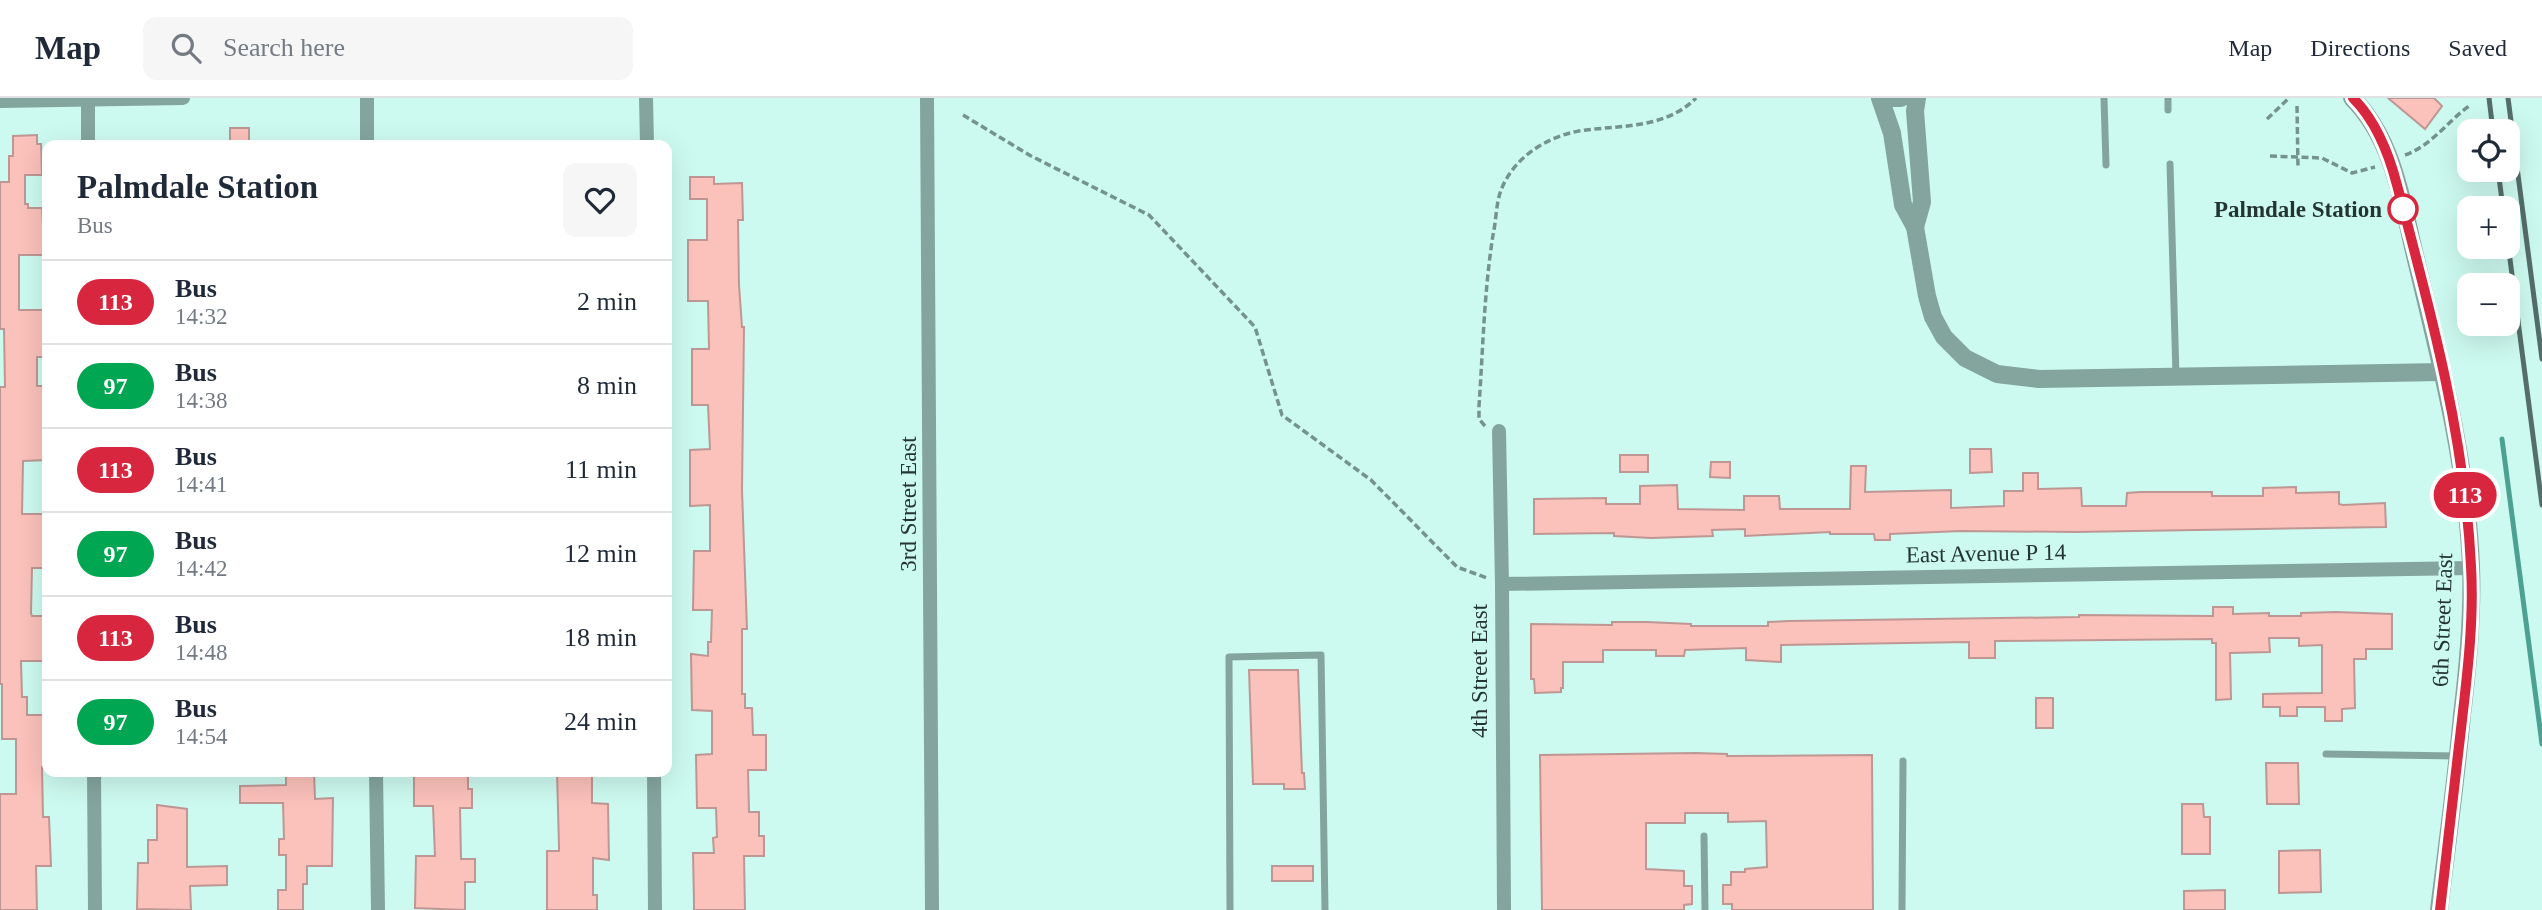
<!DOCTYPE html>
<meta charset="utf-8">
<style>
body{margin:0;font-family:"Times New Roman",serif;background:#f6f6f7;color:#1f2937;height:100vh;display:flex;flex-direction:column;font-size:26px;white-space:nowrap}
*{box-sizing:border-box;margin:0}
p{font-size:23px;color:#747a83}
.icon{flex:none;width:38px;height:38px;fill:none;stroke:currentColor;stroke-width:2;stroke-linecap:round;stroke-linejoin:round}
.map{position:relative;flex:1;overflow:hidden}
.details{position:absolute;left:42px;top:42px;width:630px;height:637px;display:flex;flex-direction:column;background:#fff;border-radius:14px;box-shadow:0 7px 28px #0002}
.details>*{flex:none}
.badge{padding:0 14px;border-radius:23px;font-size:24px;line-height:46px}
.buttons{position:absolute;left:2457px;top:21px;display:grid;gap:14px}
.buttons a{display:grid;place-items:center;width:63px;height:63px;border-radius:14px;background:#fff;box-shadow:0 7px 28px #0002;font-size:35px}
.map>.badge{position:absolute;translate:-50% -50%;box-shadow:0 0 0 4px #fff}
.round{display:grid;place-items:center;flex:none;width:74px;height:74px;border-radius:14px;background:#f6f6f7}
.summary{display:flex;align-items:center;justify-content:space-between;height:119px;padding:0 35px}
h1{font-size:33px;font-weight:700;line-height:52px}
ul{padding:0;list-style:none}
li{display:flex;align-items:center;gap:21px;height:84px;padding:0 35px;border-top:2px solid #e0e1e3}
li div{flex:1}
li b{display:block;font-size:26px}
li em{font-style:normal}
li .badge{min-width:77px;font-weight:700;text-align:center}
header{display:flex;align-items:center;gap:42px;box-sizing:border-box;height:98px;padding:0 35px;background:#fff;border-bottom:2px solid #e0e1e3}
header strong{font-size:33px}
nav{display:flex;gap:38px;margin-inline-start:auto;font-size:24px}
.search{width:490px;height:63px;background:#f6f6f7;display:flex;align-items:center;gap:18px;box-sizing:border-box;padding:0 24px;border-radius:14px;color:#747a83;font-size:26px}
.map>svg:first-child{display:block}
.lines{fill:none;stroke-linecap:round;stroke-linejoin:round}
.stream{stroke:#4da192;stroke-width:5}
.building{fill:#fbc1bb;stroke:#be9794;stroke-width:2}
.path{stroke:#74938c;stroke-width:3.5;stroke-dasharray:7 3.5;stroke-linecap:butt}
.service{stroke:#84a59e;stroke-width:7}
.minor{stroke:#84a59e;stroke-width:14}
.tertiary{stroke:#84a59e;stroke-width:18}
.rail{stroke:#556e69;stroke-width:5}
.line-casing{stroke:#fff;stroke-width:16}
.line{stroke:#d7263d;stroke-width:10}
.stop-dot{fill:#fff;stroke:#d7263d;stroke-width:3.5}
.labels{text-anchor:middle;stroke-width:5;stroke-linejoin:round;paint-order:stroke}
.stop-label{font-size:23px;font-weight:bold;fill:#233431;stroke:#cdfaf0;text-anchor:end}
.street-label{font-size:23px;fill:#233431;stroke:#cdfaf0}
</style>
<header>
<strong>Map</strong>
<div class="search"><svg class="icon" aria-label="search" viewBox="0 0 24 24"><circle cx="10" cy="10" r="6"/><path d="M15 15l6 6"/></svg>Search here</div>
<nav><a>Map</a><a>Directions</a><a>Saved</a></nav>
</header>
<div class="map">
<svg width="2542" height="812" viewBox="0 0 2542 812">
<rect width="100%" height="100%" fill="#cdfaf0"/>
<g class="lines">
<!-- stream -->
<path class="stream" d="M2502 341 2542 646"/>
</g>
<!-- building -->
<g class="building">
<path d="M2388 0H2434L2442 8 2425 31Z"/>
<rect x="230" y="30" width="19" height="17"/>
<path d="M37 37V46H41L42 77H25V106H28V110H42L45 157H19V212H47L46 259H37V288H46L47 362 23 363 22 416H47V470H32L31 515 32 518H47V563H21L22 599H27V617H47V669H42L43 719H49L51 768H36L37 812H0V696H16V641H2V586H0V289H5L4 231H0V84H9V58H13V38Z"/>
<path d="M690 79H714V86L742 85 743 122H738L739 187 742 229H744L742 392 747 531H742V596H745V610H752L753 637H766V672H748L749 714H759V738H764V758H744L745 812H694V804L693 755H714L713 740 717 739 716 710H697L696 657 712 656V613L692 612 691 556 708 558V544H711L712 512H693L694 453H710V407L690 408V352L710 351 708 307H692V251H709L708 203H688V142H707V101H690Z"/>
<path d="M1970 351H1991L1992 374 1970 375Z"/>
<rect x="1620" y="357" width="28" height="17"/>
<path d="M1711 364H1730V380L1710 379Z"/>
<path d="M1851 368H1866L1865 394 1951 392V410L2004 408V393H2023V375H2038V391L2081 390 2082 408H2126L2127 395 2140 394H2212V398H2263V390L2296 389V395L2339 394V406L2343 407 2385 405 2386 429 2075 434 1961 433 1890 436V442H1875L1874 436H1830V434L1745 438V431L1712 432 1713 438 1651 440 1614 438V435L1534 436V401L1606 400V406H1640V388L1677 387 1678 411 1744 412V398H1779L1780 411H1850Z"/>
<path d="M2213 509H2233V516L2269 515V518H2301V515L2336 514 2392 516V551H2366V561H2354L2355 610 2342 611V623H2325V609H2297V618H2280V609H2263V596L2322 595V547L2299 548V540H2269L2270 554 2230 555 2231 601 2216 602V545H2212V541L1995 543V560H1969V544L1781 547V564L1746 562V550L1685 552 1684 558H1656V552H1603V564H1563V590H1561V594L1535 595 1534 581H1531V526L1612 527V524H1647L1691 526V528H1768V524L1789 523 2079 519V517L2213 518Z"/>
<path d="M1249 572H1298L1302 675H1304L1305 691H1284V686H1253Z"/>
<rect x="2036" y="600" width="17" height="30"/>
<path d="M1696 655 1727 656V658L1872 657 1873 812H1732V806H1723V787H1731V774H1745V771L1767 769 1766 723 1728 724V715H1685V725H1646V771L1684 773V788H1692V806L1684 807V812H1542L1540 657Z"/>
<path d="M2266 665H2298L2299 706H2267Z"/>
<path d="M286 674H314L315 701 333 700 332 768H307V786H303V812H278V792H286V757H279V741H284L283 705H240V688L286 687Z"/>
<path d="M414 674H468V691H472V710H460L461 761H475V784H465V812L415 810 416 758H435L433 708H414Z"/>
<path d="M557 674H592V705L608 706 609 762 593 760V797H597V812H547V753H559V748Z"/>
<path d="M2182 706H2203L2204 719H2210V756H2182Z"/>
<path d="M157 707 187 711V769L227 768V787L190 788 191 812 137 811 138 765H148V742H157Z"/>
<path d="M2320 752 2321 794 2279 795V753Z"/>
<rect x="1272" y="768" width="41" height="15"/>
<path d="M2225 792V812H2184V793Z"/>
</g>
<g class="lines">
<!-- path -->
<g class="path">
<path d="M2297 8 2298 70"/>
<path d="M963 17 1031 58 1149 117 1255 229 1282 317 1371 382 1457 469 1487 480"/>
<path d="M2267 21 2289 0"/>
<path d="M2405 57C2431 48 2447 24 2469 8"/>
<path d="M2270 58 2322 60 2352 75 2375 69"/>
<path d="M1485 328 1479 321V308C1483 251 1484 194 1493 137 1496 124 1496 108 1500 95 1512 59 1550 36 1586 32 1626 27 1666 30 1696 0"/>
</g>
<!-- service -->
<g class="service">
<path d="M2104 0 2106 67"/>
<path d="M2168 0V12"/>
<path d="M2170 66 2176 278"/>
<path d="M2326 656 2457 658"/>
<path d="M1704 738 1705 812"/>
<path d="M1230 812 1229 559 1321 557 1325 812"/>
<path d="M1902 812 1903 663"/>
</g>
<!-- minor -->
<g class="minor">
<path d="M88 0V47"/>
<path d="M367 0V47"/>
<path d="M646 0 647 47"/>
<path d="M927 0 932 812"/>
<path d="M0 3 183 0"/>
<path d="M1499 333 1502 486 1504 812"/>
<path d="M1502 486 2471 470"/>
<path d="M94 674 95 812"/>
<path d="M376 674 378 812"/>
<path d="M654 674 655 812"/>
</g>
<!-- tertiary -->
<g class="tertiary">
<path d="M1880 0 1892 35 1903 107 1915 129 1927 198 1933 219 1944 239 1965 260 1997 276 2039 281 2442 274"/>
<path d="M1886 0H1901"/>
<path d="M2352 0C2395 42 2403 110 2417 166 2441 266 2467 366 2471 469 2473 518 2468 568 2462 617 2456 682 2447 747 2439 812"/>
<path d="M1915 129 1922 104 1915 13 1917 0"/>
</g>
<!-- rail -->
<g class="rail">
<path d="M2489 0 2493 33"/>
<path d="M2508 0 2542 261"/>
<path d="M2498 72 2503 110"/>
<path d="M2508 146 2542 407"/>
</g>
</g>
<g class="lines">
<!-- line casing -->
<g class="line-casing">
<path id="line" d="M2353 0C2376 23 2389 56 2397 87 2430 211 2465 339 2471 468 2474 519 2468 571 2462 622 2455 685 2447 749 2440 812"/>
</g>
<!-- line -->
<use href="#line" class="line"/>
</g>
<!-- markers -->
<circle class="stop-dot" cx="2403" cy="111" r="14"/>
<g class="labels">
<!-- stop labels -->
<g class="stop-label">
<text x="2382" y="119">Palmdale Station</text>
</g>
<!-- street labels -->
<g class="street-label">
<text transform="translate(908 406) rotate(-90)" y="8">3rd Street East</text>
<text transform="translate(1986 455) rotate(-1)" y="8">East Avenue P 14</text>
<text transform="translate(2442 522) rotate(-88)" y="8">6th Street East</text>
<text transform="translate(1479 573) rotate(-90)" y="8">4th Street East</text>
</g>
</g>
</svg>
<div class="buttons">
<a><svg class="icon" aria-label="locate" viewBox="0 0 24 24"><circle cx="12" cy="12" r="6"/><path d="M12 2v4M12 18v4M2 12h4M18 12h4"/></svg></a>
<a>+</a>
<a>−</a>
</div>
<b class="badge" style="left:2465px;top:397px;background:#d7263d;color:#fff">113</b>
<section class="details">
<div class="summary"><div><h1>Palmdale Station</h1><p>Bus</p></div><a class="round"><svg class="icon" aria-label="heart" viewBox="0 0 24 24"><path d="M12 20l-8-8c-3-5 5-10 8-4 3-6 11-1 8 4z"/></svg></a></div>
<ul>
<li><span class="badge" style="background:#d7263d;color:#fff">113</span><div><b>Bus</b><p>14:32</p></div><em>2 min</em></li>
<li><span class="badge" style="background:#00a651;color:#fff">97</span><div><b>Bus</b><p>14:38</p></div><em>8 min</em></li>
<li><span class="badge" style="background:#d7263d;color:#fff">113</span><div><b>Bus</b><p>14:41</p></div><em>11 min</em></li>
<li><span class="badge" style="background:#00a651;color:#fff">97</span><div><b>Bus</b><p>14:42</p></div><em>12 min</em></li>
<li><span class="badge" style="background:#d7263d;color:#fff">113</span><div><b>Bus</b><p>14:48</p></div><em>18 min</em></li>
<li><span class="badge" style="background:#00a651;color:#fff">97</span><div><b>Bus</b><p>14:54</p></div><em>24 min</em></li>
</ul>
</section>
</div>
